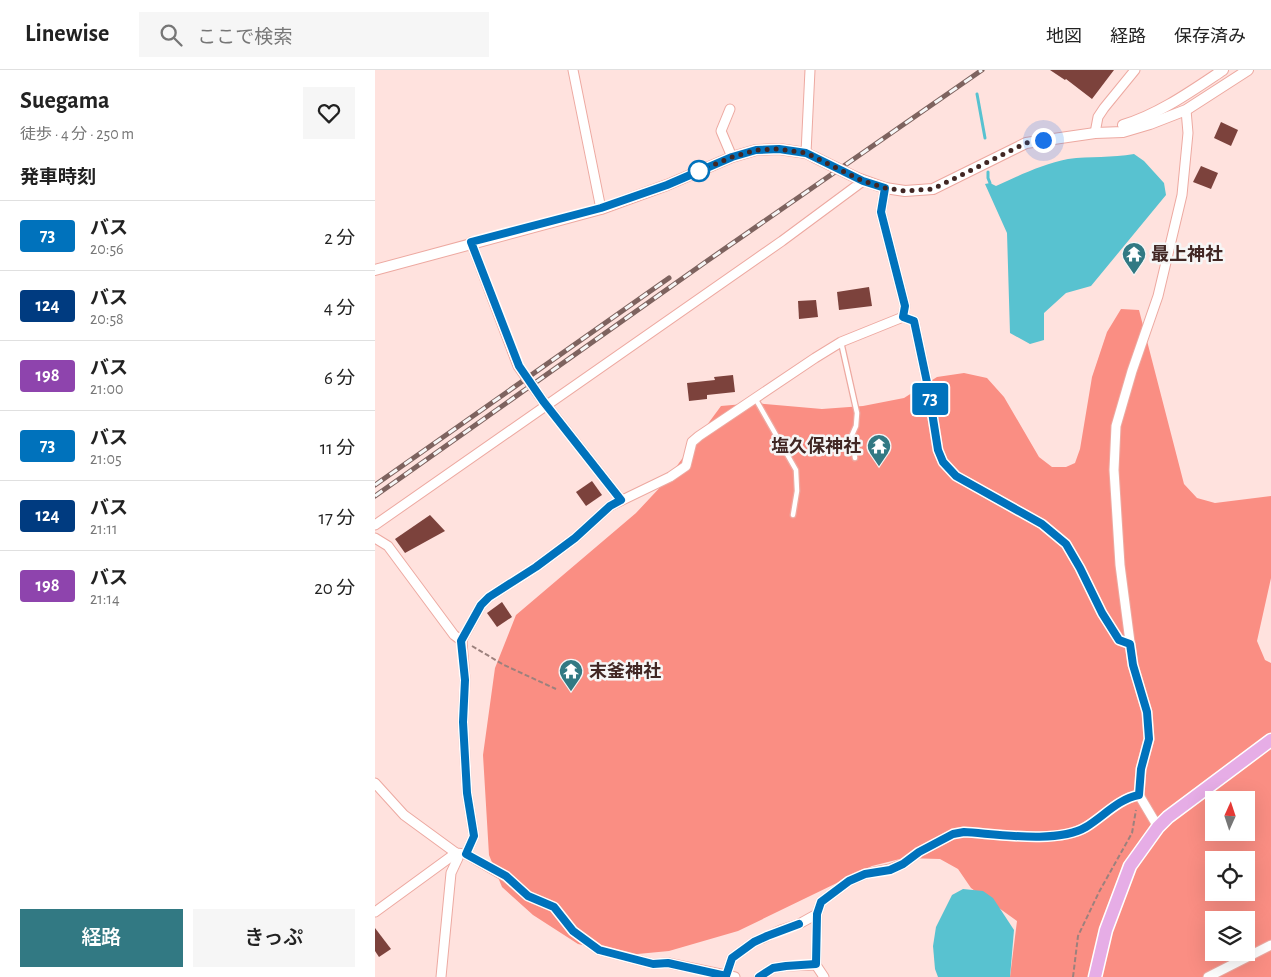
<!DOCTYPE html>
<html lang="ja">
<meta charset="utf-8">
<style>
body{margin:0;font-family:"Alegreya Sans","Noto Sans JP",sans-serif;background:#f6f6f6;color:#222;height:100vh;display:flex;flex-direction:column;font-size:19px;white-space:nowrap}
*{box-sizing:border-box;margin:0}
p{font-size:16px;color:#767676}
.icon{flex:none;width:28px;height:28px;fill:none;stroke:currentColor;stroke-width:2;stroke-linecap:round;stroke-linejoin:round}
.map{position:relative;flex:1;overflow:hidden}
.details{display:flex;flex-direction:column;background:#fff;width:375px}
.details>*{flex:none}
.badge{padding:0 10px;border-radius:4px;font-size:18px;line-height:32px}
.needle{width:32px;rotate:3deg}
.tools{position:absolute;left:830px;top:721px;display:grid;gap:10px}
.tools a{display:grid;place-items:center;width:50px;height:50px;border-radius:0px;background:#fff;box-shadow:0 5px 20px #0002;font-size:25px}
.you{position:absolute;width:25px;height:25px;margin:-12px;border:4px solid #fff;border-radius:50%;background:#1a73e8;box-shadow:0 0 0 8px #1a73e833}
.map>.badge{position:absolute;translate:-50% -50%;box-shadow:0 0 0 2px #fff}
h2{padding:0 20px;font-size:19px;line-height:45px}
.round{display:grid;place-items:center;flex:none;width:52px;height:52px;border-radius:0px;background:#f6f6f6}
.headline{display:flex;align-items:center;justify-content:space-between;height:85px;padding:0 20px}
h1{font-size:24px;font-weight:600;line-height:38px}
.action{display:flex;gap:10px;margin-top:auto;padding:10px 20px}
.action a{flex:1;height:58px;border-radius:0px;background:#327983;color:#fff;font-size:20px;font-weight:600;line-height:58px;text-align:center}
.action a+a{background:#f6f6f6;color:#222}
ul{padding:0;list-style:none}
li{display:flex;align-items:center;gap:15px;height:70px;padding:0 20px;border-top:1px solid #e0e0e0}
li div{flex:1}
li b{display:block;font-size:19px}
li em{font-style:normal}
li .badge{min-width:55px;font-weight:700;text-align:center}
header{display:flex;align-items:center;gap:30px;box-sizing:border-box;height:70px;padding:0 25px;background:#fff;border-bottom:1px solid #e0e0e0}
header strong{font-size:24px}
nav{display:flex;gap:28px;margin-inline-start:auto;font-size:18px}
.search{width:350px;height:45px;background:#f6f6f6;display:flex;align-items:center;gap:12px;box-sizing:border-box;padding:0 18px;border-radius:0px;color:#767676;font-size:19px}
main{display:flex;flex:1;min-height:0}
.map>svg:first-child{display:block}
.forest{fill:#fa8e83;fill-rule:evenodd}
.water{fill:#58c2d0}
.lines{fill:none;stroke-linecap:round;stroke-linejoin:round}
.stream{stroke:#58c2d0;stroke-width:3}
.building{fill:#7c423c}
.service-casing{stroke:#eda9a1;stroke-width:7}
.minor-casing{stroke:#eda9a1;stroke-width:11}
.tertiary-casing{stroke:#eda9a1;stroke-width:12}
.primary-casing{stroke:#fff;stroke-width:15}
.path{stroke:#9c817d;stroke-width:2;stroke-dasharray:5 2.5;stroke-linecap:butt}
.service{stroke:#fff;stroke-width:4.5}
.minor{stroke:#fff;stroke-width:9}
.tertiary{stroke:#fff;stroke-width:10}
.primary{stroke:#e6ade6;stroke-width:12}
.rail-casing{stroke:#7e635f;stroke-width:5}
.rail{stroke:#f6f6f6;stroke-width:3;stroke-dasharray:9;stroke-linecap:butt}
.minor-bridge-casing{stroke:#eda9a1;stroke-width:11;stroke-linecap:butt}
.tertiary-bridge-casing{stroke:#eda9a1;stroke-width:12;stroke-linecap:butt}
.minor-bridge{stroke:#fff;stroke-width:9}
.tertiary-bridge{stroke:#fff;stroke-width:10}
.line-casing{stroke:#fff;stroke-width:11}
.line{stroke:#0072bc;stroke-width:8}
.walk{stroke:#412724;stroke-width:5;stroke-dasharray:0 9}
.stop-dot{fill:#fff;stroke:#0072bc;stroke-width:2.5}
.labels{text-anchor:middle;stroke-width:5;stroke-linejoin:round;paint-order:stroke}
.poi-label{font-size:18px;font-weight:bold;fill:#412724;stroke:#f6f6f6;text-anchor:start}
</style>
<header>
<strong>Linewise</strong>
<div class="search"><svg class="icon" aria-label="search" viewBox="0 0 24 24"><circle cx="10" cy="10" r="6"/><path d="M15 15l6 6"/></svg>ここで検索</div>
<nav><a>地図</a><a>経路</a><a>保存済み</a></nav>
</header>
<main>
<section class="details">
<div class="headline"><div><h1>Suegama</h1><p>徒歩 · 4 分 · 250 m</p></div><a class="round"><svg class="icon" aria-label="heart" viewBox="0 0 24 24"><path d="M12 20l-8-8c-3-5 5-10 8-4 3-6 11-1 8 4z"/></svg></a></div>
<h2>発車時刻</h2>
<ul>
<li><span class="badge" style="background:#0072bc;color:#fff">73</span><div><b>バス</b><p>20:56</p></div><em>2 分</em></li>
<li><span class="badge" style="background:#003b80;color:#fff">124</span><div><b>バス</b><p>20:58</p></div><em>4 分</em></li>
<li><span class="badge" style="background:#8e44ad;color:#fff">198</span><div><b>バス</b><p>21:00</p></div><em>6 分</em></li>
<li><span class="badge" style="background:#0072bc;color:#fff">73</span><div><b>バス</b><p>21:05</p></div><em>11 分</em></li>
<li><span class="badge" style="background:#003b80;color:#fff">124</span><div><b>バス</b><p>21:11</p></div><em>17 分</em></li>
<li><span class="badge" style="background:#8e44ad;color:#fff">198</span><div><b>バス</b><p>21:14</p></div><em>20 分</em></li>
</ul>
<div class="action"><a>経路</a><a>きっぷ</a></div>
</section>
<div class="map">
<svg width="896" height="907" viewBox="0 0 896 907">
<rect width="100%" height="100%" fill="#ffe2de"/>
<!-- forest -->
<path class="forest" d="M746 239 764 240 809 414 822 428 840 433 896 426V508L882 571 890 590 896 593V907H635L642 851 596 818 583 799 565 789 529 788 497 796 363 861 294 881 252 885 203 874 158 845 127 817 114 785 108 685 120 598 141 545 261 443 290 412 346 336 380 333 447 339 488 336 529 328 562 307 589 303 612 308 629 327 664 387 677 397H691L700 393 705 379 717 307 732 262ZM839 730H871V762H839ZM839 790H871V822H839ZM839 850H871V882H839Z"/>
<!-- water -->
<g class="water">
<path d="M759 84 769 91 789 113 791 125 716 216 691 223 669 243V270L655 274 635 263 632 163 610 114 615 113 621 116C645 105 668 94 693 89 715 86 737 88 759 84Z"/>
<path d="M588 819 608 821 618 828 639 860 635 907H563L560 899 558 876 561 857 577 825Z"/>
</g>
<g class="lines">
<!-- stream -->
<g class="stream">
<path d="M602 24 610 68"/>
<path d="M613 102V108L615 113"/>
</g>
</g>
<!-- building -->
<g class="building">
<path d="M675 0H739L717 29 691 9 690 10Z"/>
<path d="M846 52 863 60 856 76 839 68Z"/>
<path d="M826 96 843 103 836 119 818 112Z"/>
<path d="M494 217 497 236 464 240 462 222Z"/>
<path d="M441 230 443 247 424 249 423 231Z"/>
<path d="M358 305 360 322 332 325V329L314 331 312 313 340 310 339 307Z"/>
<path d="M217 411 227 425 211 436 201 422Z"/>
<path d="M55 445 70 461 30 483 20 469Z"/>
<path d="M127 532 137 547 122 557 112 543Z"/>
<path d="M0 858 16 879 4 887 0 881Z"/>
</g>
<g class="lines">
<!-- service casing -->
<g class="service-casing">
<g id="service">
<path d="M466 272 482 343 481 356 477 365 480 388"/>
<path d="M380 328 421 400 422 421 418 445"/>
</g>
</g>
<!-- minor casing -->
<g class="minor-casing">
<g id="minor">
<path d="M198 0 226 139"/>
<path d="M355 39 346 61 357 87"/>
<path d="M720 63 723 47 729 38 760 0"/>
<path d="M431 83 435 0"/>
<path d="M510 118 506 142 530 236 528 247"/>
<path d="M96 172 143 296"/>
<path d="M169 332 246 430"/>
<path d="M0 455 407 171 488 111"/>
<path d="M0 468 13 476 79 565 87 571"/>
<path d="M0 713 29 745 81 783 91 784 131 807 153 826 179 837 198 861 224 880 278 894 293 893 360 907"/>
<path d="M783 757 764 725 766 699 774 669 772 642 758 595 745 495 739 400 741 356 757 301 783 226 807 125 813 63 811 40"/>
<path d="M91 784 99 766 92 723 88 652 90 610 87 571 89 566 106 535 114 527 161 497 200 468 235 436 295 407 311 396 317 372 324 366 440 288 466 272 528 247 539 251 553 317 563 380 568 392 581 406 667 454 691 474 705 498 727 543 744 569 755 574"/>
<path d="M0 842 81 783"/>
<path d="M351 906 357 888 379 872 406 860 424 854 442 844"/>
<path d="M66 907 76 803 83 788 81 783"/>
<path d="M384 907 398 898 411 896 441 895"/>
<path d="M449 907 441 895 442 844 446 832 474 811 490 804 515 799 528 794 544 782 578 764 589 762C622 764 683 774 711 757 729 746 743 729 764 725"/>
<path d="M833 907 896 875"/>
</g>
</g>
<!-- tertiary casing -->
<g class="tertiary-casing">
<g id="tertiary">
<path d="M748 55C783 45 818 20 848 0"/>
<path d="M482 108 510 118 530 121 558 119 651 73 720 63 748 62 775 54 811 40 873 0"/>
<path d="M0 200 226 139 292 115 357 87 381 80 404 79 431 83 439 87"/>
</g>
</g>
<!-- primary casing -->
<g class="primary-casing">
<path id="primary" d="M720 907 731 860 755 796 783 757 793 747 896 670"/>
</g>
<!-- path -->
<g class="path">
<path d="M97 576 129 595 181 619"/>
<path d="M698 907 703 866 724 822 757 763 761 740"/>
</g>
<!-- service -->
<use href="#service" class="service"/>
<!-- minor -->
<use href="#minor" class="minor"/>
<!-- tertiary -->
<use href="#tertiary" class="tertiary"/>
<!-- primary -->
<use href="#primary" class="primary"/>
<!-- rail casing -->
<g class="rail-casing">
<g id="rail">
<path d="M0 415 294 208"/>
<path d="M0 426 332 191 607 0"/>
</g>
</g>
<!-- rail -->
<use href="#rail" class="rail"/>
<!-- minor-bridge casing -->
<g class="minor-bridge-casing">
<path id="minor-bridge" d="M143 296 168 331"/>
</g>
<!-- tertiary-bridge casing -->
<g class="tertiary-bridge-casing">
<path id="tertiary-bridge" d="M439 87 482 108"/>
</g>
<!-- minor-bridge -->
<use href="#minor-bridge" class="minor-bridge"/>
<!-- tertiary-bridge -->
<use href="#tertiary-bridge" class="tertiary-bridge"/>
</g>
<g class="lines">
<!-- line casing -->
<g class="line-casing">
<path id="line" d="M384 907 398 898 411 896 441 894 442 844 446 832 474 811 490 804 515 800 528 794 544 782 578 764 589 762C622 764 683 774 711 757 729 746 743 729 764 725L766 699 774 669 772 642 758 595 755 574 744 570 727 543 705 498 691 474 667 454 581 406 568 392 563 380 553 317 539 251 528 247 530 236 506 142 510 118 488 111 431 83 404 79 381 80 357 87 292 115 226 138 96 172 144 296 168 331 246 430 235 436 200 468 161 497 114 527 106 535 86 571 90 610 88 652 92 723 99 766 91 784 131 806 153 826 179 837 198 861 224 880 278 894 293 893 351 906 357 888 379 872 392 866 424 854"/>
</g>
<!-- line -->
<use href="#line" class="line"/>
<!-- walk -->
<path class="walk" d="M324 101 357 87 381 80 404 79 431 83 488 111 510 118 530 121 558 119 651 73 668 70"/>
</g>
<!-- icons -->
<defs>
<g id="temple-pin" transform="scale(1.25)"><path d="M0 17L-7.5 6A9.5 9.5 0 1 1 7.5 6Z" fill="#327983" stroke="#f6f6f6"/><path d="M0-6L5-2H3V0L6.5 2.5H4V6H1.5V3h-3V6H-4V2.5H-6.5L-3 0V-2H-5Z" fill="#fff"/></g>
</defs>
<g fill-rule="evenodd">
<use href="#temple-pin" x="759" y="184"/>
<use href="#temple-pin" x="504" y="376"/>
<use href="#temple-pin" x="196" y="601"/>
</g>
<!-- markers -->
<circle class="stop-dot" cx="324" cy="101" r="10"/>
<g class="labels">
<!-- poi labels -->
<g class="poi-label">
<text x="776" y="190">最上神社</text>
<text x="486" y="382" text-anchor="end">塩久保神社</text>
<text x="214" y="607">末釜神社</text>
</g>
</g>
</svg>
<div class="tools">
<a><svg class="needle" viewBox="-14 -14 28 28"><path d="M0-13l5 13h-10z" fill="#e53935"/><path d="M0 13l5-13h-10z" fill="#767676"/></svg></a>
<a><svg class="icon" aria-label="locate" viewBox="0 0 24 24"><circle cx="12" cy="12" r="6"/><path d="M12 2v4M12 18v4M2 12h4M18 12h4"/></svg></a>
<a><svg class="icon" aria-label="layers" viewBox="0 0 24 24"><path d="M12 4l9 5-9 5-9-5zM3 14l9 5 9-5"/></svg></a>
</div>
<div class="you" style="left:668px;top:70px"></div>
<b class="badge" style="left:555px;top:329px;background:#0072bc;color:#fff">73</b>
</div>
</main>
